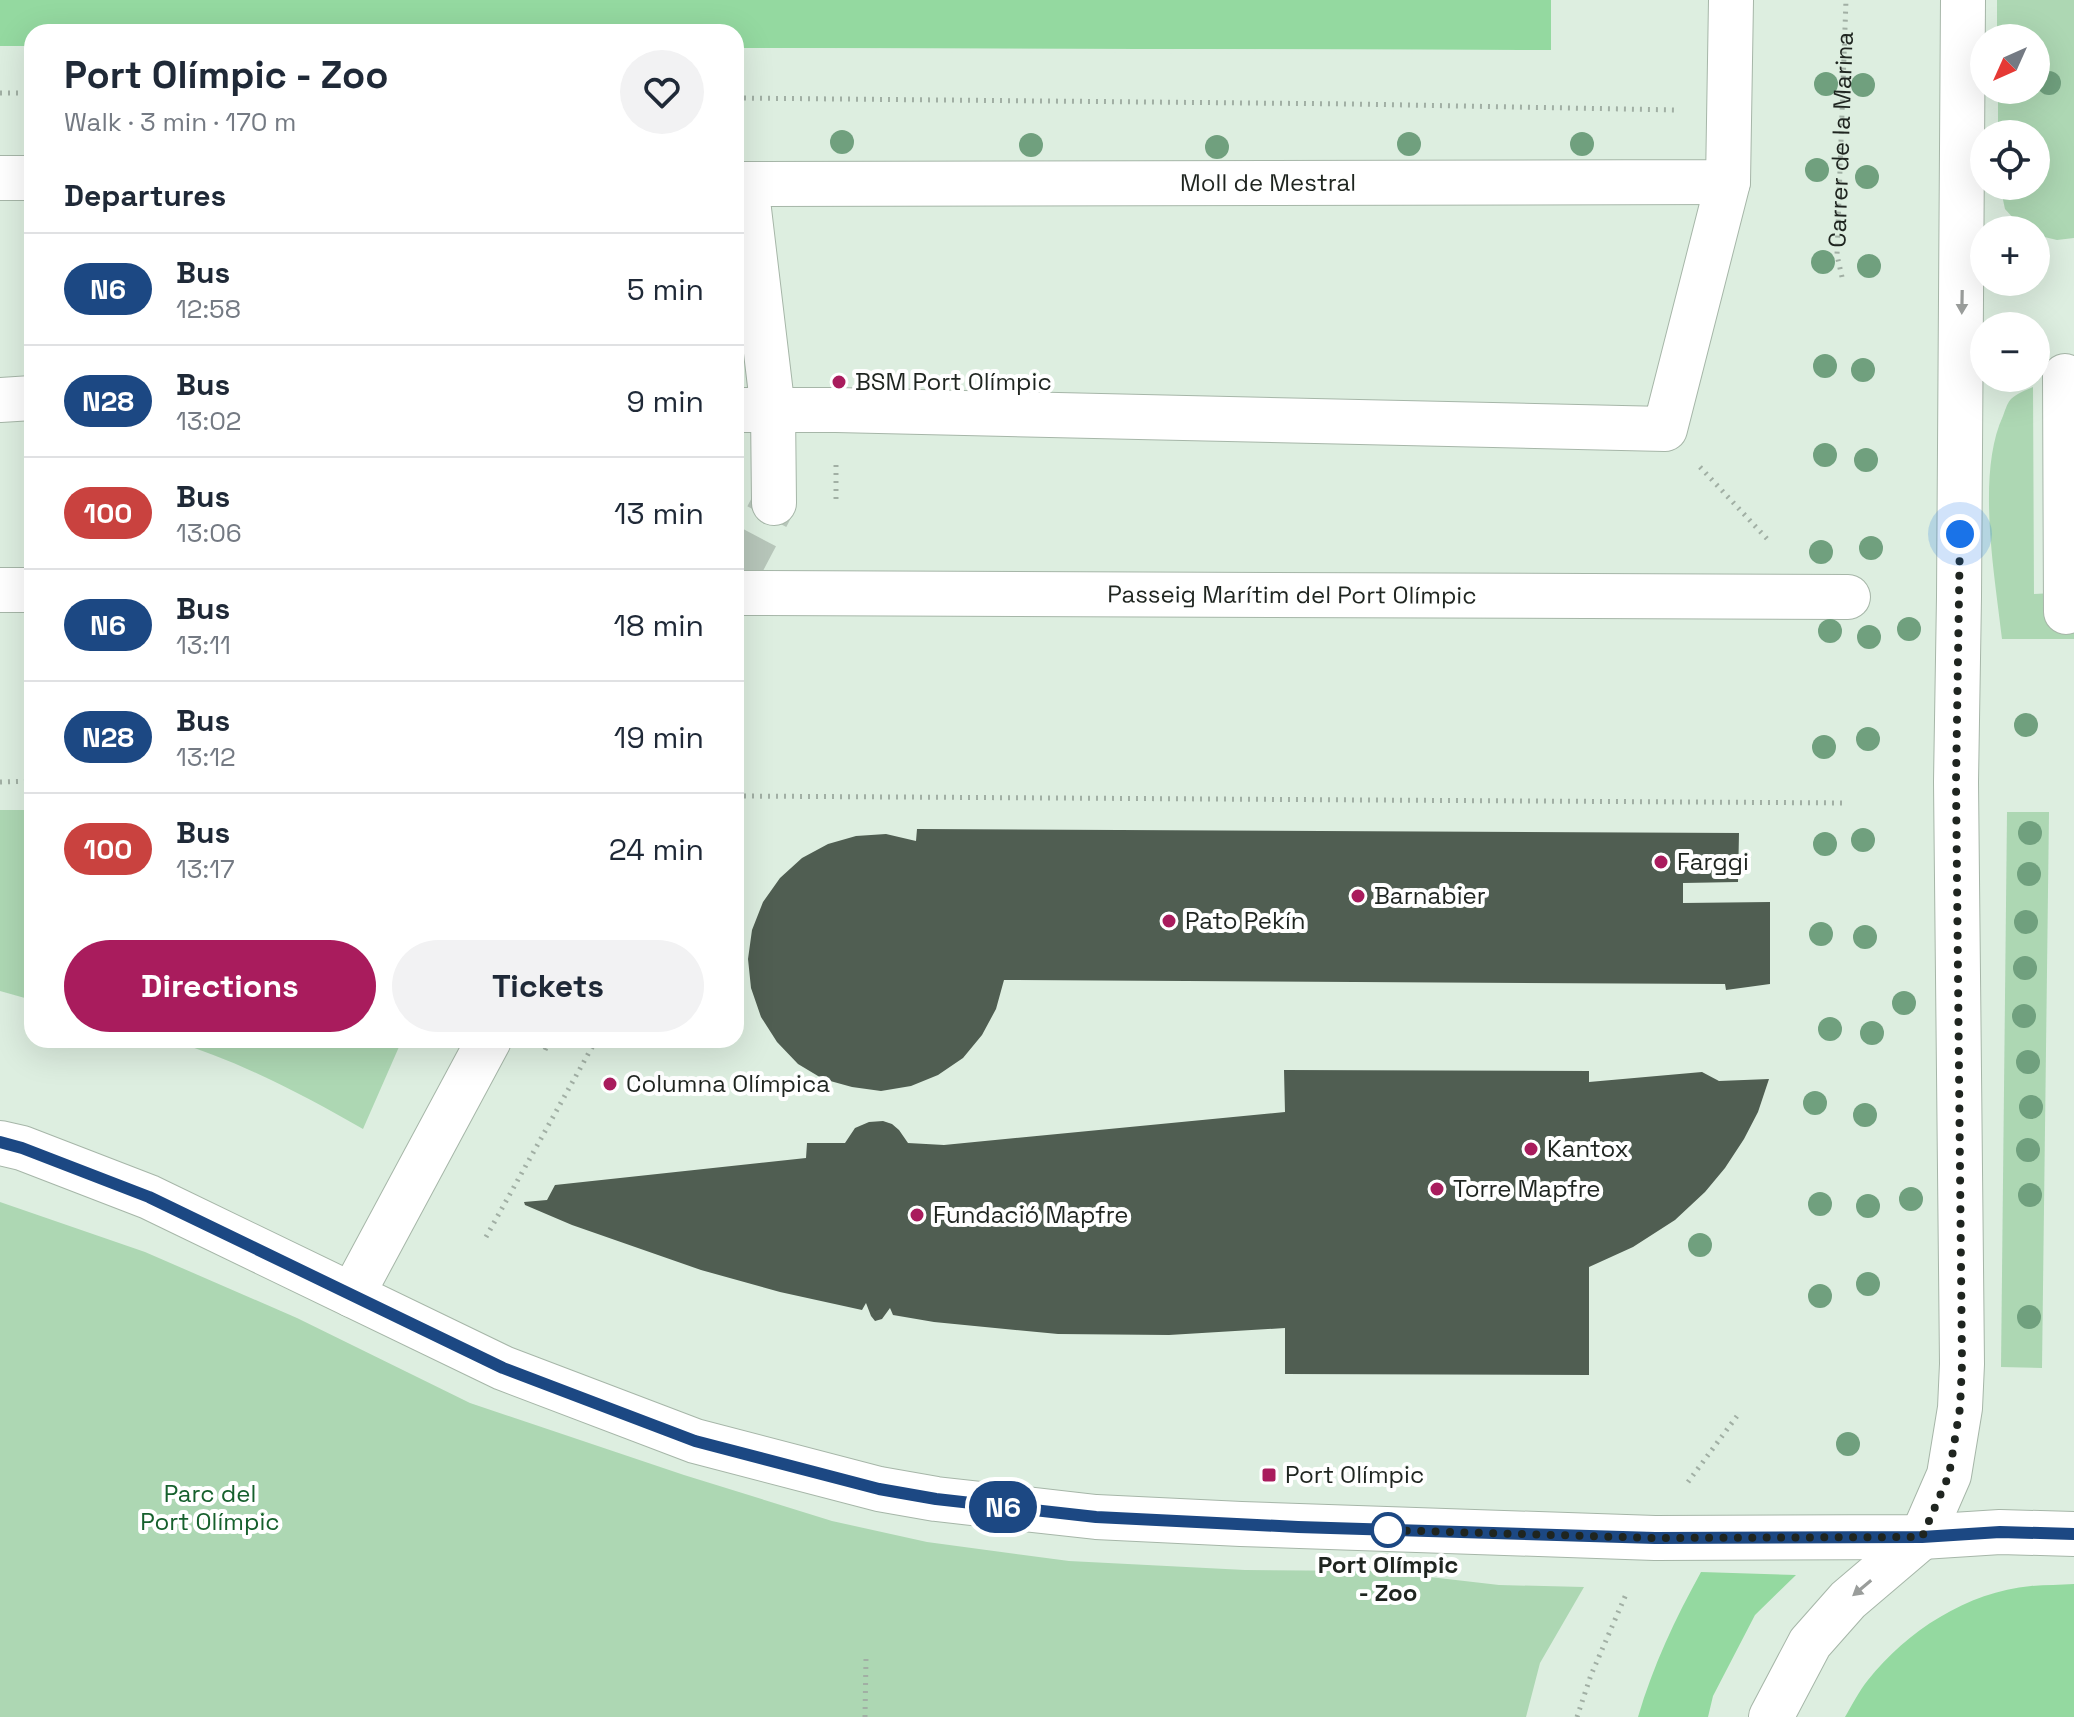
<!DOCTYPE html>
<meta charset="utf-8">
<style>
body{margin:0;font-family:"Space Grotesk",sans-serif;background:#f2f2f3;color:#1f2937;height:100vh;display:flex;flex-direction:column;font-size:30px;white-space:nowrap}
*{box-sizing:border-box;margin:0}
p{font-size:26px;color:#747a83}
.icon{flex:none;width:44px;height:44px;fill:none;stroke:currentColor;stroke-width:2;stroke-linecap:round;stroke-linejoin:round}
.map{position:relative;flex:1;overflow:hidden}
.side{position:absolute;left:24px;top:24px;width:720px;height:1024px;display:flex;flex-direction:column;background:#fff;border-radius:24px;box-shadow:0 8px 32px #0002}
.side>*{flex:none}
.badge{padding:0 16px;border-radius:26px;font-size:28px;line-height:52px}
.needle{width:52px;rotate:225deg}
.buttons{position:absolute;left:1970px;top:24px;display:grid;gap:16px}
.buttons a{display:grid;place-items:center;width:80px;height:80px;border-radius:50%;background:#fff;box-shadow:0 8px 32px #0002;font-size:40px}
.you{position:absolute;width:40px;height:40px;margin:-20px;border:6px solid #fff;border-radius:50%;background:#1a73e8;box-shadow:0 0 0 12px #1a73e833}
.map>.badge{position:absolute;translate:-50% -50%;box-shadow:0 0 0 4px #fff}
h2{padding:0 40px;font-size:30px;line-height:72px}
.round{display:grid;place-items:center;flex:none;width:84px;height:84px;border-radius:42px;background:#f2f2f3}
.head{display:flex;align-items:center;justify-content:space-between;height:136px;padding:0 40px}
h1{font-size:38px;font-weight:700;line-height:60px}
.action{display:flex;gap:16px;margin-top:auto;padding:16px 40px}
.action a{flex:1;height:92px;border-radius:48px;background:#a91c5d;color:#fff;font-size:32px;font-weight:700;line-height:92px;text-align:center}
.action a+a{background:#f2f2f3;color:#1f2937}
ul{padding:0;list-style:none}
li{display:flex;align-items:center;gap:24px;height:112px;padding:0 40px;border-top:2px solid #e0e1e3}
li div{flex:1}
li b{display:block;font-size:30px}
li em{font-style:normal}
li .badge{min-width:88px;font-weight:700;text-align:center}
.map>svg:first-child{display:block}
.green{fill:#add7b3}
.water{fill:#94d9a0}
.pier{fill:#ddeee0}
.building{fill:#505e52}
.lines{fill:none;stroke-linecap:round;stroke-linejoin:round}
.minor-tunnel{stroke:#b7c6ba;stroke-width:44;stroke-dasharray:44 22;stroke-linecap:butt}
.minor-casing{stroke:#a6b6a8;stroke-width:46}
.major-casing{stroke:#a6b6a8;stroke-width:46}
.path{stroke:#a1afa4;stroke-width:5;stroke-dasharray:2 6;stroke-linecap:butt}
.minor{stroke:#fff;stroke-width:44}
.major{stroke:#fff;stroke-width:44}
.tree{fill:#70a07e}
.oneway{fill:#9a9d9b}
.line-casing{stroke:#fff;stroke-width:18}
.line{stroke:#1c4883;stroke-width:12}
.walk{stroke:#1f2520;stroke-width:8;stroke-dasharray:0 14.4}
.poi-dot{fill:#a91c5d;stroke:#fff;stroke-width:3}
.stop-dot{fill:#fff;stroke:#1c4883;stroke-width:4}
.labels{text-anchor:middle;stroke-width:8;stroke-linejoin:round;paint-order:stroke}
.street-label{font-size:24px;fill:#1f2520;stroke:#fff}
.poi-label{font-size:24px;fill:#1f2520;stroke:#fff;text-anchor:start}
.park-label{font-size:24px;fill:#16602d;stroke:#fff}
.stop-label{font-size:24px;font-weight:bold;fill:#1f2520;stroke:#fff}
</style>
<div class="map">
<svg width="2074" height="1717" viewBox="0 0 2074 1717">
<rect width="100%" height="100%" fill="#ddeee0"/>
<!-- green -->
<g class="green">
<path d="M1997 0H2074V238L2057 240 2036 235V230H2024L2005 209 2000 186H2036V134H1998V90H2036V38H1997Z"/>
<path d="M2033 387 2034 594 2074 592V639H2002C1995 576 1976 474 2003 416 2005 411 2007 403 2011 399 2016 394 2026 390 2033 387Z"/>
<path d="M0 810H32V1000L0 991Z"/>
<path d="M2007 812H2049L2042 1368 2001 1367Z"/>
<path d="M170 1040H402L363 1129C302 1094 237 1060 170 1040Z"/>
<path d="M0 1202 145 1252 297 1318 470 1403 684 1475 832 1521 927 1542 1069 1561 1245 1570 1378 1571 1499 1585 1584 1587 1540 1663 1526 1717H0Z"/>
</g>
<!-- water -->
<g class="water">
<path d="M0 0H1551V50L736 48V32H32V46H0Z"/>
<path d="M1701 1572 1796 1575 1755 1615 1713 1696 1708 1717H1638C1653 1666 1675 1619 1701 1572Z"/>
<path d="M2074 1584V1717H1845C1852 1705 1859 1691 1868 1680 1907 1631 1967 1592 2031 1586 2045 1585 2060 1585 2074 1584Z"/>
</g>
<!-- pier -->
<path class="pier" d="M736 48 1551 50V54L736 52Z"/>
<!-- building -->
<g class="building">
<path d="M917 829 1739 833 1738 882 1683 883V903L1770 902V984L1726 990 1725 984 1004 980 996 1009 982 1035 963 1058 938 1075 911 1086 881 1091 852 1087 823 1079 798 1064 777 1042 761 1017 751 988 748 959 752 930 763 902 780 878 802 858 828 844 856 836 886 834 916 841Z"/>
<path d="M1284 1070 1589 1071V1082L1702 1072 1719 1081 1769 1079 1758 1112 1744 1139 1725 1168 1705 1192 1675 1220 1633 1247 1589 1267V1375L1285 1374V1328L1169 1335 1058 1334 934 1322 893 1315 890 1308 882 1319 875 1321 871 1316 866 1303 862 1310 780 1292 701 1270 572 1225 525 1205 524 1202 547 1200 555 1185 806 1158 807 1143H845L855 1128 869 1122 883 1121 892 1124 899 1130 908 1143 944 1145 1285 1112Z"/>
</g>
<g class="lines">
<!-- minor-tunnel -->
<path class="minor-tunnel" d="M736 575 774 503"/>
<!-- minor casing -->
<g class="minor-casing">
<g id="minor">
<path d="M0 178H32"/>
<path id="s2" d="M736 184 1728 182 1731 0"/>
<path d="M746 184 773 411 774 503"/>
<path d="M2065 376 2066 612"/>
<path d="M0 400 32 398"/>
<path d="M736 410H836L1665 429 1728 182"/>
<path d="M0 590H32"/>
<path id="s3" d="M736 593 1848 597"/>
<path d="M352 1295 489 1040"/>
<path d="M1922 1537 1949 1475 1960 1408 1962 1364 1956 782 1959 597 1963 0"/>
</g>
</g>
<!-- major casing -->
<g class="major-casing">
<g id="major">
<path d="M0 1143 22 1148 149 1197 503 1368 695 1441 879 1489 936 1499 1096 1517 1241 1524 1655 1538 1922 1537 2000 1532 2074 1534"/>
<path d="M1771 1717 1810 1643 1848 1600 1922 1537"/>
</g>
</g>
<!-- path -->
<g class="path">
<path d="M0 93H32"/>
<path d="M736 98 1353 104 1677 110"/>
<path id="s1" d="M1842 277 1837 255 1846 0"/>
<path d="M836 465V504"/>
<path d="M1700 467 1770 542"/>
<path d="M0 782 32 781"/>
<path d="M736 796 1847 803"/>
<path d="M545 1050 550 1040"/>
<path d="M486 1237 596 1040"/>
<path d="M1688 1482 1740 1412"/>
<path d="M865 1717 866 1658"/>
<path d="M1577 1717 1591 1675 1627 1592"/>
</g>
<!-- minor -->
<use href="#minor" class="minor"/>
<!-- major -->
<use href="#major" class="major"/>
</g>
<!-- trees -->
<g class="tree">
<circle cx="2049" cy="83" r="12"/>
<circle cx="1826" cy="84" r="12"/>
<circle cx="1863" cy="85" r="12"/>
<circle cx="842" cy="142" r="12"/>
<circle cx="1409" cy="144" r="12"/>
<circle cx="1582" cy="144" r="12"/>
<circle cx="1031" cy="145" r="12"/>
<circle cx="1217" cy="147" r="12"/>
<circle cx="1817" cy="170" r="12"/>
<circle cx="1867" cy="177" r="12"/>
<circle cx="1823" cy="262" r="12"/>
<circle cx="1869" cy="266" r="12"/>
<circle cx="1825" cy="366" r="12"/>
<circle cx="1863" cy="370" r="12"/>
<circle cx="1825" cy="455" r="12"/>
<circle cx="1866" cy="460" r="12"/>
<circle cx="1871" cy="548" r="12"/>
<circle cx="1821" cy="552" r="12"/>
<circle cx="1909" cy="629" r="12"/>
<circle cx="1830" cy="631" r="12"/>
<circle cx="1869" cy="637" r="12"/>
<circle cx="2026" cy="725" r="12"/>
<circle cx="1868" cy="739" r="12"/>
<circle cx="1824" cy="747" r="12"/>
<circle cx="2030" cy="833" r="12"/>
<circle cx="1863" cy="840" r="12"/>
<circle cx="1825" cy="844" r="12"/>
<circle cx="2029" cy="874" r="12"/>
<circle cx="2026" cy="922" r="12"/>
<circle cx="1821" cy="934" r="12"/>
<circle cx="1865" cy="937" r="12"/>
<circle cx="2025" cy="968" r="12"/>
<circle cx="1904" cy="1003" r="12"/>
<circle cx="2024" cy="1016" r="12"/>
<circle cx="1830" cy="1029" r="12"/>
<circle cx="1872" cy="1033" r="12"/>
<circle cx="2028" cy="1062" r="12"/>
<circle cx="1815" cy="1103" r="12"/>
<circle cx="2031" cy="1107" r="12"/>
<circle cx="1865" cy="1115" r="12"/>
<circle cx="2028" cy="1150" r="12"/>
<circle cx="2030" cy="1195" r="12"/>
<circle cx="1911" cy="1199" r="12"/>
<circle cx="1820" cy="1204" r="12"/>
<circle cx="1868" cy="1206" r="12"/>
<circle cx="1700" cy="1245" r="12"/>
<circle cx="1868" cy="1284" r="12"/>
<circle cx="1820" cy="1296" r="12"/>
<circle cx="2029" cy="1317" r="12"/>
<circle cx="1848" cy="1444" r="12"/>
</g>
<!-- one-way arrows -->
<defs><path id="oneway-solid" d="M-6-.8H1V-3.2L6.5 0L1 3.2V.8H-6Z" transform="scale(2)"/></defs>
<g class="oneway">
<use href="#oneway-solid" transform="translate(1962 302) rotate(91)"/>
<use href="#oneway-solid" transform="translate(1862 1588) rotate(140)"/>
</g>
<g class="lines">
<!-- line casing -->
<g class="line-casing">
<path id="line" d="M0 1142 22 1148 149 1197 503 1368 695 1441 879 1489 936 1499 1096 1517 1298 1527 1655 1538 1922 1537 2000 1532 2074 1534"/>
</g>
<!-- line -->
<use href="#line" class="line"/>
<!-- walk -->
<path class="walk" d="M1388 1530H1383L1655 1538 1922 1537 1949 1475 1960 1408 1962 1364 1956 782 1960 534"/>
</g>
<!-- markers -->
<g class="poi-dot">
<circle cx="839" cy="382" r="8"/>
<circle cx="1661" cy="862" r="8"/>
<circle cx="1358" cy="896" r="8"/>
<circle cx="1169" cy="921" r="8"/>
<circle cx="610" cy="1084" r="8"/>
<circle cx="1531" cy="1149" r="8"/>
<circle cx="1437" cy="1189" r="8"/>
<circle cx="917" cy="1215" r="8"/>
<rect x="1261" y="1467" width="16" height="16" rx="4"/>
</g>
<circle class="stop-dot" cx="1388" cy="1530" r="16"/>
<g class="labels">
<!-- street labels -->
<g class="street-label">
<text dy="8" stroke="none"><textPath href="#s1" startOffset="138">Carrer de la Marina</textPath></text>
<text dy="8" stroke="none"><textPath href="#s2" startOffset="532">Moll de Mestral</textPath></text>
<text dy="8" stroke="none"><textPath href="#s3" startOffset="556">Passeig Marítim del Port Olímpic</textPath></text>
</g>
<!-- poi labels -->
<g class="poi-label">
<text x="855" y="390">BSM Port Olímpic</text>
<text x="1677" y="870">Farggi</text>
<text x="1374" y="904">Barnabier</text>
<text x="1185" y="929">Pato Pekín</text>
<text x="626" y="1092">Columna Olímpica</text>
<text x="1547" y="1157">Kantox</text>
<text x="1453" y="1197">Torre Mapfre</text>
<text x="933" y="1223">Fundació Mapfre</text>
<text x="1285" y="1483">Port Olímpic</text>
</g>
<!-- park labels -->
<g class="park-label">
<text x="210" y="1502">Parc del<tspan x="210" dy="28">Port Olímpic</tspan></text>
</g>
<!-- stop labels -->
<g class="stop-label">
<text x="1388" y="1573">Port Olímpic<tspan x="1388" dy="28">- Zoo</tspan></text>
</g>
</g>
</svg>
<div class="buttons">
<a><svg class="needle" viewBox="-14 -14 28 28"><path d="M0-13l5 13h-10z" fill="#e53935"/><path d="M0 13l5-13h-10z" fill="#747a83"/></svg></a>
<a><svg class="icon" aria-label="locate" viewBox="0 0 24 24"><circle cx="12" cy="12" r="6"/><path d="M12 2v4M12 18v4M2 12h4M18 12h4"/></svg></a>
<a>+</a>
<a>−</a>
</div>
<div class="you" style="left:1960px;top:534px"></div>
<b class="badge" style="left:1003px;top:1507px;background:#1c4883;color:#fff">N6</b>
<section class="side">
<div class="head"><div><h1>Port Olímpic - Zoo</h1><p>Walk · 3 min · 170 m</p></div><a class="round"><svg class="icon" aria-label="heart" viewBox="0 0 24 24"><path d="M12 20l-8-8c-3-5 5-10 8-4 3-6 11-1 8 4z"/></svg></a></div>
<h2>Departures</h2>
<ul>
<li><span class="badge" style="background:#1c4883;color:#fff">N6</span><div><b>Bus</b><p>12:58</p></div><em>5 min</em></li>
<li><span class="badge" style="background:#1c4883;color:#fff">N28</span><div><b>Bus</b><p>13:02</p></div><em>9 min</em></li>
<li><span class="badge" style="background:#c9423f;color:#fff">100</span><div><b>Bus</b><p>13:06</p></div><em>13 min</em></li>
<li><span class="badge" style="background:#1c4883;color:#fff">N6</span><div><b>Bus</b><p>13:11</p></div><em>18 min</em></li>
<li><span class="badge" style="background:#1c4883;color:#fff">N28</span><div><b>Bus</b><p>13:12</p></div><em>19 min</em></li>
<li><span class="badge" style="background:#c9423f;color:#fff">100</span><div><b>Bus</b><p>13:17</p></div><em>24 min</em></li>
</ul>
<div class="action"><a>Directions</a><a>Tickets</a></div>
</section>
</div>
